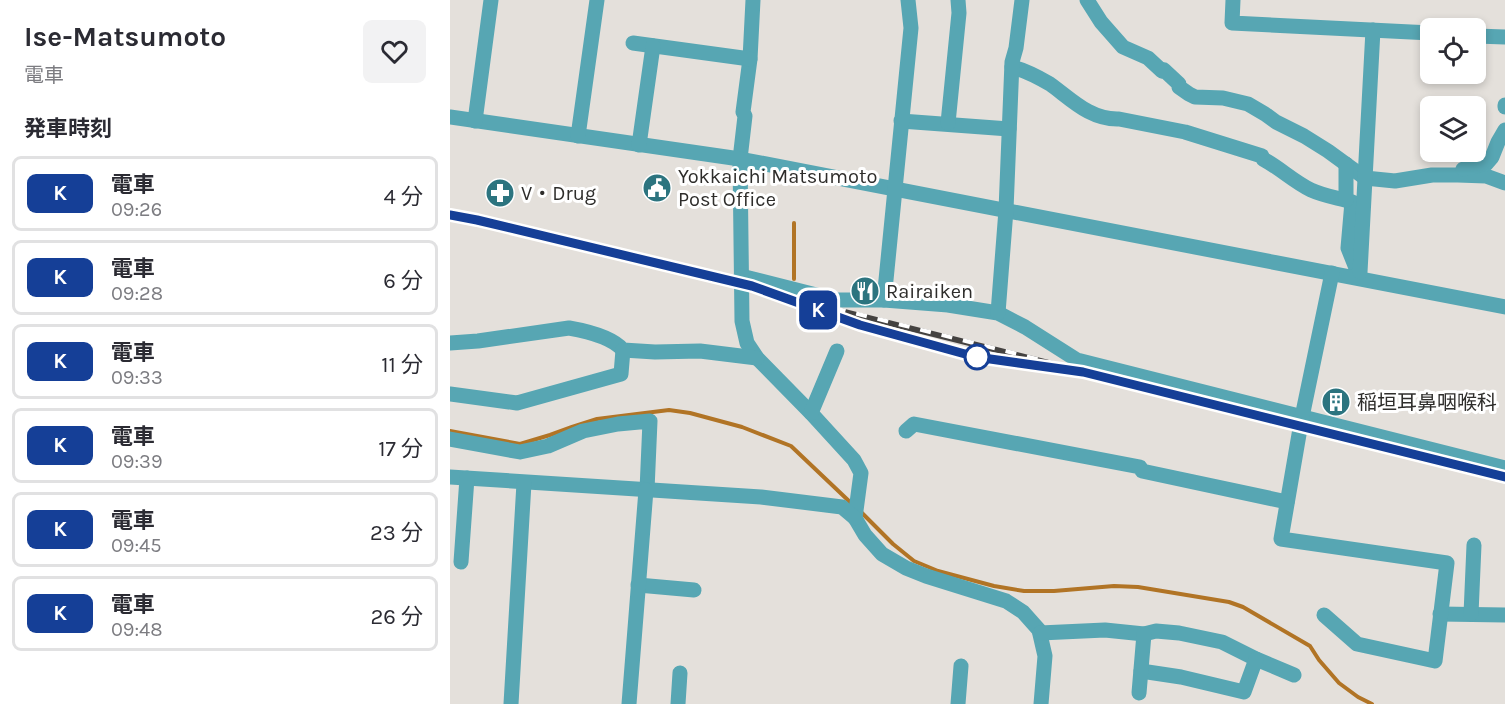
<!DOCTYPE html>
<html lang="ja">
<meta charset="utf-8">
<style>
body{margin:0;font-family:Karla,"Noto Sans JP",sans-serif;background:#f2f2f3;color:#2b2b33;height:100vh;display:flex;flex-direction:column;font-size:22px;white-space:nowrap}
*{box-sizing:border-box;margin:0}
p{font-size:20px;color:#7c7c81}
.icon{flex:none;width:33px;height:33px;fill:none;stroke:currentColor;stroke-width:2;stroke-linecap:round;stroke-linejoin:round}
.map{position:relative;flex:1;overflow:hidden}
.sheet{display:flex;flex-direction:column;background:#fff;width:450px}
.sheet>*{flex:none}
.badge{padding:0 12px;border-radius:9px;font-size:21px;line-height:39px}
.tools{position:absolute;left:970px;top:18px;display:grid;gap:12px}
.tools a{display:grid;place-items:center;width:66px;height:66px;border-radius:9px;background:#fff;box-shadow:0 3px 9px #0003;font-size:30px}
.map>.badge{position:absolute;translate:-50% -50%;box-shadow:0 0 0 3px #fff}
h2{padding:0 24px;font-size:22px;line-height:54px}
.round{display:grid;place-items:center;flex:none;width:63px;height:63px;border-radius:9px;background:#f2f2f3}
.head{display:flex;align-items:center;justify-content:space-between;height:102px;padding:0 24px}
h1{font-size:28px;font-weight:700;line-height:45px}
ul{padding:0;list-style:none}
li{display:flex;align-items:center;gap:18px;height:75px;margin:0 12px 9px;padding:0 12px;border:3px solid #e1e1e2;border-radius:9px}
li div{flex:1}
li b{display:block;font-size:22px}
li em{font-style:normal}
li .badge{min-width:66px;font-weight:700;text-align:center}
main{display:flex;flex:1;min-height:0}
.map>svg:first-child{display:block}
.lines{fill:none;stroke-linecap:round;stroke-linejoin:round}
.stream{stroke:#b17425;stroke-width:4}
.minor{stroke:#57a6b3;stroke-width:15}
.rail-casing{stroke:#444240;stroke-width:6}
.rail{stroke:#fff;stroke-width:4;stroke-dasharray:11;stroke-linecap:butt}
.line-casing{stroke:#fff;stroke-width:14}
.line{stroke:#153f97;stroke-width:9}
.stop-dot{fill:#fff;stroke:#153f97;stroke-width:3}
.labels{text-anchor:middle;stroke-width:6;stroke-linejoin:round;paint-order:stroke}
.poi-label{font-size:20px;fill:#2e2d2b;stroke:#fff;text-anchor:start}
</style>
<main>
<section class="sheet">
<div class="head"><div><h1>Ise-Matsumoto</h1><p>電車</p></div><a class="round"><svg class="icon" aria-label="heart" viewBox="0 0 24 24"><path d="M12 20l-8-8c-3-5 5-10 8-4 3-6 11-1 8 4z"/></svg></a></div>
<h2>発車時刻</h2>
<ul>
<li><span class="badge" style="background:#153f97;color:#fff">K</span><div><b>電車</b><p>09:26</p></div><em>4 分</em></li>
<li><span class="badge" style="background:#153f97;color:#fff">K</span><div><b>電車</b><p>09:28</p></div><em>6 分</em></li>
<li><span class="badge" style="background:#153f97;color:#fff">K</span><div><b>電車</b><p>09:33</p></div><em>11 分</em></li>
<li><span class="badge" style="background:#153f97;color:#fff">K</span><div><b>電車</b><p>09:39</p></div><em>17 分</em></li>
<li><span class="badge" style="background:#153f97;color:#fff">K</span><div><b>電車</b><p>09:45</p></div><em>23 分</em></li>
<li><span class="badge" style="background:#153f97;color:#fff">K</span><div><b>電車</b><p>09:48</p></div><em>26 分</em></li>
</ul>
</section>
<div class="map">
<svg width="1055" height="704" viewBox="0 0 1055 704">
<rect width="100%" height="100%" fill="#e4e0db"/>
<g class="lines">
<!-- stream -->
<g class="stream">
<path d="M344 223V279"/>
<path d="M0 431 70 444 100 435 122 427 147 419 219 410 240 413 292 427 341 446 401 503"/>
<path d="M409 510 443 544 464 561 488 571 544 586 574 591H604L664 586 688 587 779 602 793 607 860 646 869 660 889 683 908 697 922 704"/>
</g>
<!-- minor -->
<g class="minor">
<path d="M303 0 300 59 293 112 295 116 290 159 292 321 297 343 307 358 361 413 404 460 411 473 405 518 415 535 432 554 456 568 476 576 556 601 573 612 589 630 595 656 591 704"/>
<path d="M637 0 651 22 673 47 698 58 712 71 714 70 729 84V87L739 94 745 97 773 98 798 104 815 114 826 122 854 136 878 151 915 178 945 181 982 175H1008L1036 176 1055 183"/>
<path d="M783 0 782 23 981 33"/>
<path d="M1026 36 1055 37"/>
<path d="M183 43 300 59"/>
<path d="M562 67C575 70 588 77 600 84 621 99 640 120 669 119L735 132 812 156 813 159C830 168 844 182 861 190 874 196 889 198 902 202L898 248 910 278"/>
<path d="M1055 107V105"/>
<path d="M0 117 290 159 1055 307"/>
<path d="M25 121 41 0"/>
<path d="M451 121 559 129"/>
<path d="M498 123 509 13 508 0"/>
<path d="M128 136 147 0"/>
<path d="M189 145 203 46"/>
<path d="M1013 169 1036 164 1042 157 1048 142 1055 130"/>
<path d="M896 200V164"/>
<path d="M910 272 923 30"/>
<path d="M291 276 386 300H434L498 305 548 313 575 327 627 360 1055 468"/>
<path d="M434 300 461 28 458 0"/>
<path d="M548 313 556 210 562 62 566 48 572 0"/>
<path d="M0 343 28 341 119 328C136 331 162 337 173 350L205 352 250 351 307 358"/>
<path d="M0 394 67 403 171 374 173 350"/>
<path d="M361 413 387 351"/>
<path d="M456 431 464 424 690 467 692 471 837 502"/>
<path d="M0 439 70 452 98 446 133 431 168 424 200 421 197 490"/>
<path d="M0 477 311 497 392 507 405 518"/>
<path d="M11 562 17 478"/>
<path d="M188 585 244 590"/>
<path d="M990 614 1055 615"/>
<path d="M1021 614 1024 545"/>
<path d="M874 615 907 644 985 661 997 563 831 539 852 417 882 273"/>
<path d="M590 633 655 630 694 634 706 631 729 633 772 642 806 659 844 675"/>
<path d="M691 671 731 677 794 692 806 659"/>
<path d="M689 693 694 634"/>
<path d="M61 704 74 483"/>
<path d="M179 704 196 490"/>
<path d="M228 704 230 673"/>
<path d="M508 704 511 666"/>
</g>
<!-- rail casing -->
<g class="rail-casing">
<g id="rail">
<path d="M0 215 27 220C370 303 712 391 1055 477"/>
<path d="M399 321 526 357 574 363"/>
</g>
</g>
<!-- rail -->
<use href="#rail" class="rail"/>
</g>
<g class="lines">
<!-- line casing -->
<g class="line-casing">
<path id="line" d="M0 215 27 220 302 286 410 325 526 357 633 372 1055 477"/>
</g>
<!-- line -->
<use href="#line" class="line"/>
</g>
<!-- icons -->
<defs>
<g id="civic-disc" transform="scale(1.5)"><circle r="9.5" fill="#2c747f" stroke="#fff"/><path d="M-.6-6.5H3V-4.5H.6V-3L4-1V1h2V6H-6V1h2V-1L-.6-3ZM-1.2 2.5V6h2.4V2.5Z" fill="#fff"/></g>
<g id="pharmacy-disc" transform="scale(1.5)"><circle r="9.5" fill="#2c747f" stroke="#fff"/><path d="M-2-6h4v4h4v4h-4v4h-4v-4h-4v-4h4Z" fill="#fff"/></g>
<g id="restaurant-disc" transform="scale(1.5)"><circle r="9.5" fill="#2c747f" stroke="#fff"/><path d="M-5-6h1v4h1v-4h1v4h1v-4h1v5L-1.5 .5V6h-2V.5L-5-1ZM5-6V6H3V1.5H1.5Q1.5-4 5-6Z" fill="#fff"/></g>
<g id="building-disc" transform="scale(1.5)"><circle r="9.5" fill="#2c747f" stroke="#fff"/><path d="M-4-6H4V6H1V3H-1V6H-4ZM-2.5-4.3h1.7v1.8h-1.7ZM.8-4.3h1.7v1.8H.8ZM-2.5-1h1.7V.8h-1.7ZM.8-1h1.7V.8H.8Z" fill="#fff"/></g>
</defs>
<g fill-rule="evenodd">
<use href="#civic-disc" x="207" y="188"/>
<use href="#pharmacy-disc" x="50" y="193"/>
<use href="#restaurant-disc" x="415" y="291"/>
<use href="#building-disc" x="886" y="402"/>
</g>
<!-- markers -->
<circle class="stop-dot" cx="527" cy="357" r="12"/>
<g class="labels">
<!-- poi labels -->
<g class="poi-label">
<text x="228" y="183">Yokkaichi Matsumoto<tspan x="228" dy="23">Post Office</tspan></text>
<text x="71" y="200">V・Drug</text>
<text x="436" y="298">Rairaiken</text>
<text x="907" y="409">稲垣耳鼻咽喉科</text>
</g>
</g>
</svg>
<div class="tools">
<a><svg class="icon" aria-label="locate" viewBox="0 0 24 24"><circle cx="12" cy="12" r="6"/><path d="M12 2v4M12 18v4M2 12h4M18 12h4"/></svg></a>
<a><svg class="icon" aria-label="layers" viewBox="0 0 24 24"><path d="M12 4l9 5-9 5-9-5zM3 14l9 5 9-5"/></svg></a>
</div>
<b class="badge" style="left:368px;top:310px;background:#153f97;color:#fff">K</b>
</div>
</main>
